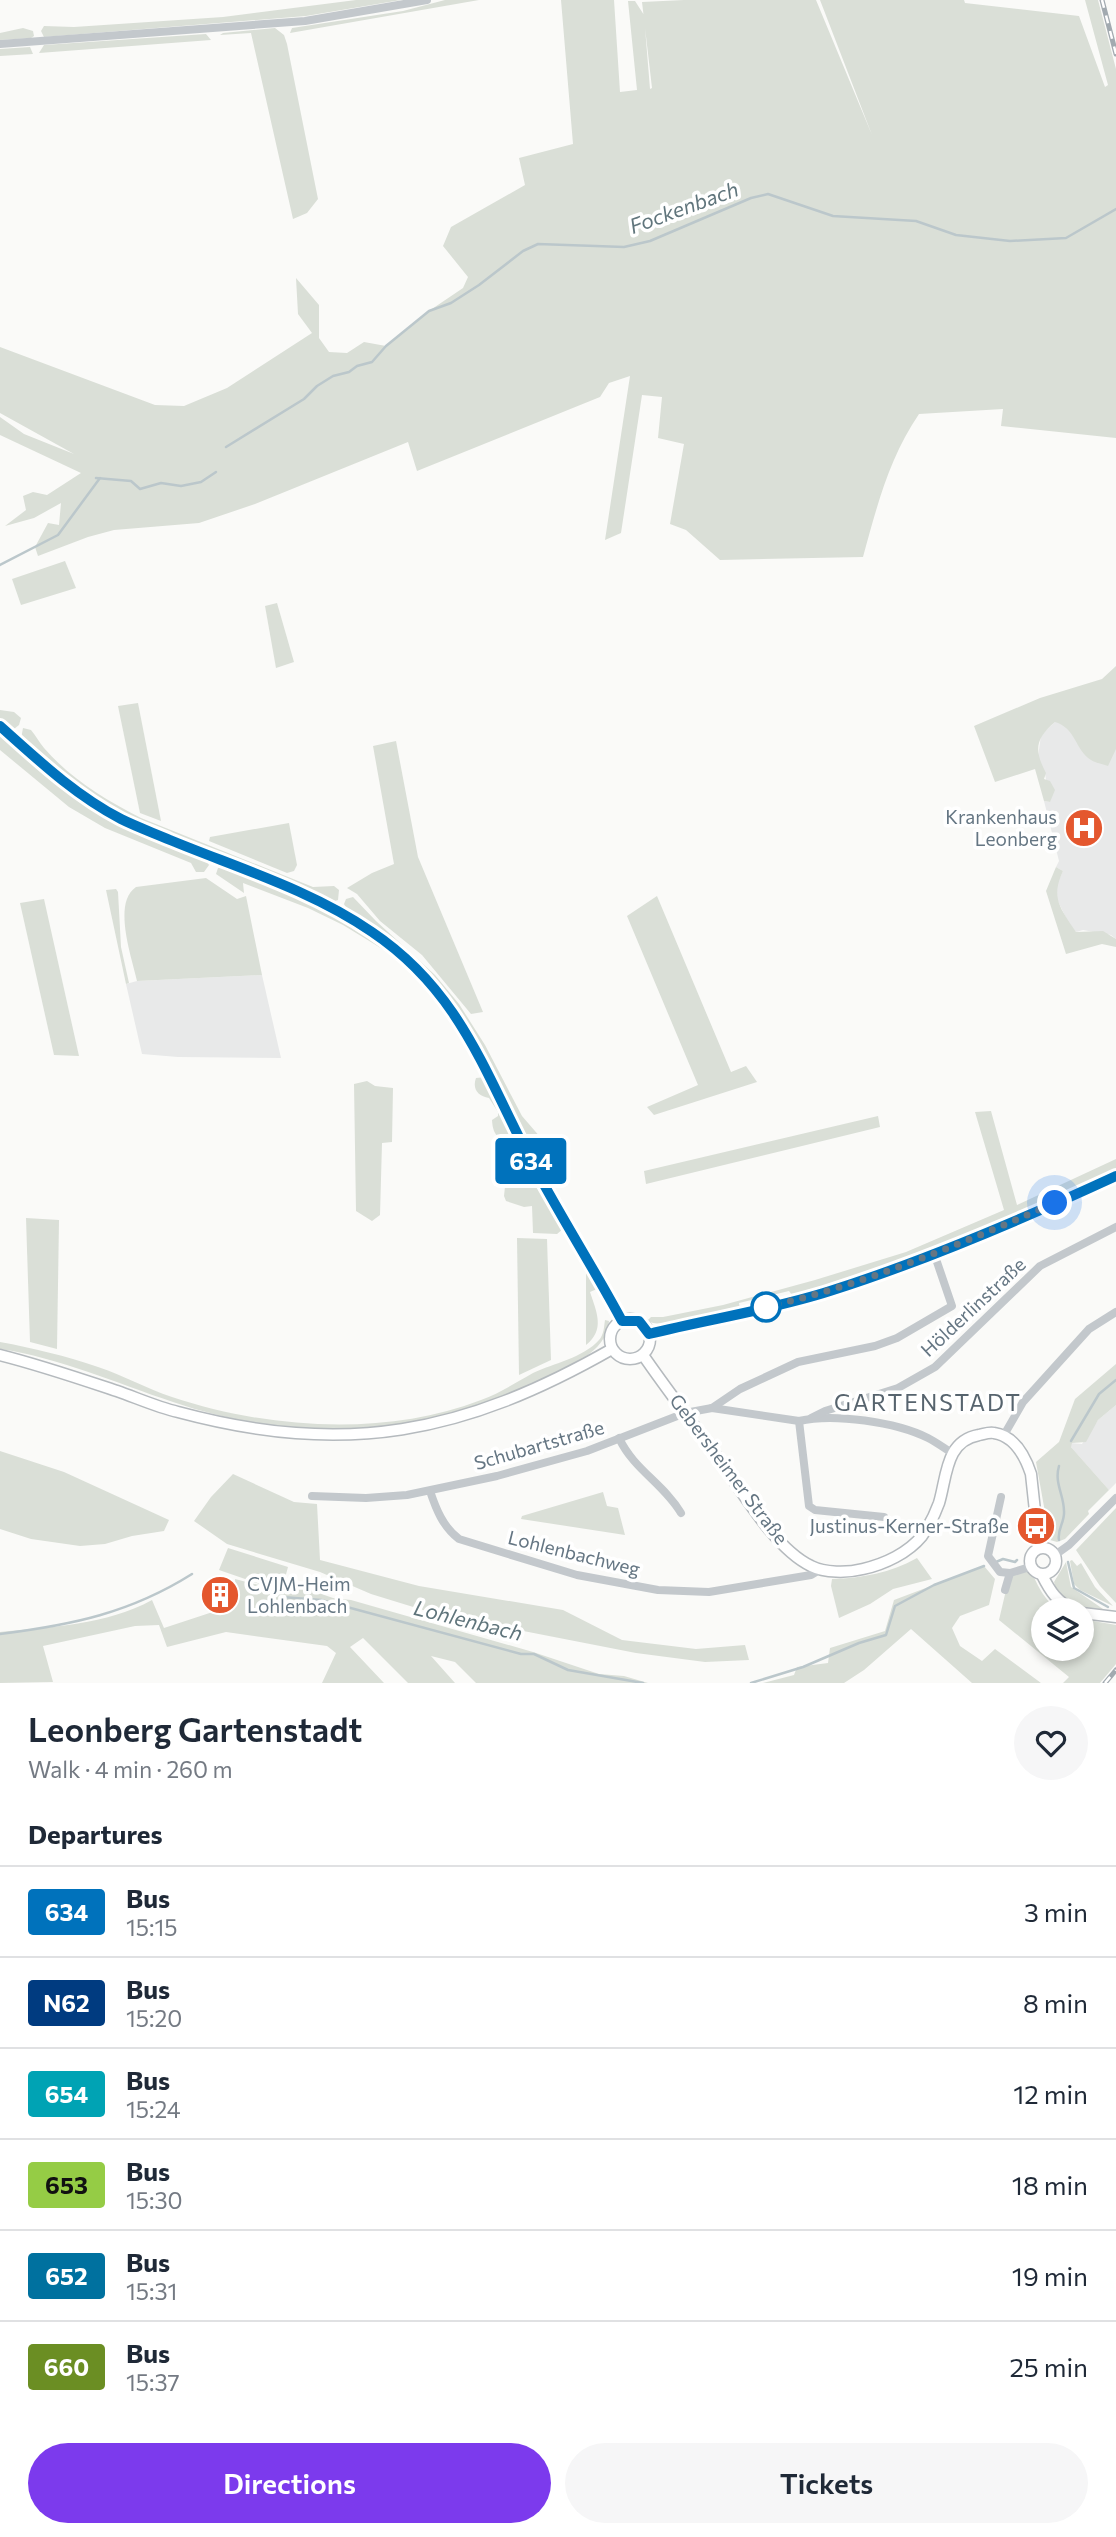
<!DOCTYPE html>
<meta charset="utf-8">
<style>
body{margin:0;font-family:Commissioner,sans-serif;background:#f6f6f7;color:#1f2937;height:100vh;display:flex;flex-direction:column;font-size:26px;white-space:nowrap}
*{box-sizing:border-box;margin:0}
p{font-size:23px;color:#747a83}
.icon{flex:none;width:38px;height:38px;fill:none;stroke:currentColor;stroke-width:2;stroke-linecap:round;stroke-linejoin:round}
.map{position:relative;height:1683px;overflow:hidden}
.panel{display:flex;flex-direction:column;background:#fff;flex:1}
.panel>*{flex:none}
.badge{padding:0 14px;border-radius:5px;font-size:24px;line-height:46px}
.controls{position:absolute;left:1031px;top:1598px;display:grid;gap:14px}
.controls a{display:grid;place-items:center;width:63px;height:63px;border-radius:50%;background:#fff;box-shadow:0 4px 10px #0003;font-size:35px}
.you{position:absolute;width:35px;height:35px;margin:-18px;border:5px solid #fff;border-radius:50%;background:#1a73e8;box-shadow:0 0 0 10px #1a73e833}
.map>.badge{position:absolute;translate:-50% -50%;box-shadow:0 0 0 4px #fff}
h2{padding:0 28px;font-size:26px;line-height:63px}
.round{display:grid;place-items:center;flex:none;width:74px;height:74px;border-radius:37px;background:#f6f6f7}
.summary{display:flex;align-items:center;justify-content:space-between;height:119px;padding:0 28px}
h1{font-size:33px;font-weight:600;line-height:52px}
.action{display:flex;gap:14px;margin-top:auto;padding:14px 28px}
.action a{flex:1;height:80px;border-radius:42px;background:#7c3aed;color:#fff;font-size:28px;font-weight:600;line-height:80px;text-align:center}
.action a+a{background:#f6f6f7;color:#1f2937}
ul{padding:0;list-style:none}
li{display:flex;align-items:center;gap:21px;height:91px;padding:0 28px;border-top:2px solid #e0e1e3}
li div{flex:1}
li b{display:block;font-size:26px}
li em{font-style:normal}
li .badge{min-width:77px;font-weight:700;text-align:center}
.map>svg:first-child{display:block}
.built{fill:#e8e9e9}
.green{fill:#dadfd7}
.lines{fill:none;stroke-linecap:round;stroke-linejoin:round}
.stream{stroke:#bbc7cb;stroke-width:2.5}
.major-casing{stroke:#b5babe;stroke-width:13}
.minor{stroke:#c3c8cc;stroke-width:8}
.major{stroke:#fff;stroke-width:10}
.rail-casing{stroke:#a2aab0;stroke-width:5}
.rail{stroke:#fff;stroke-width:2.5;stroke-dasharray:8;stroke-linecap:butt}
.line-casing{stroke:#fff;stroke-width:16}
.line{stroke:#0072bc;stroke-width:10}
.walk{stroke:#657683;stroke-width:7;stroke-dasharray:0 12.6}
.stop-dot{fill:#fff;stroke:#0072bc;stroke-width:3.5}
.labels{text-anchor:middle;stroke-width:7;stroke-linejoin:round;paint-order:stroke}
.poi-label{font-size:19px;fill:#657683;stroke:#fff;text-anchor:end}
.street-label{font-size:19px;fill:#657683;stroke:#fff}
.water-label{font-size:21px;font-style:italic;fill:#60757c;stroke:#fff}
.quarter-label{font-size:23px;letter-spacing:2px;fill:#57646e;stroke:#fff}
</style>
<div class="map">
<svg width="1116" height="1683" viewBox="0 0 1116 1683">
<rect width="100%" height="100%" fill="#fafaf8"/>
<!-- built -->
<g class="built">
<path d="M1116 684V939L1111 935 1083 930 1076 932 1069 924 1055 895 1057 883 1063 871 1056 867 1059 861 1044 801 1050 802 1045 774 1038 757 1041 735 1055 722Z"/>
<path d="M262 975 281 1058 178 1057 142 1054 126 984 137 981Z"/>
<path d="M1116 1405V1483L1109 1490 1071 1447V1443L1082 1444 1098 1420Z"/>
</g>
<!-- green -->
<g class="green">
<path d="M356 0H401L306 16 44 37 41 31 44 26 74 27 223 17Z"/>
<path d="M445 0H479L290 33 292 28 403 11Z"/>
<path d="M561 0H614L620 92 637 90 628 1H635L644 15 650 89 652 88 642 2 684 0H816L872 135 820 0H964L965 3 1079 16 1105 87 1108 85 1085 0H1098L1116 69V438L1001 426 1003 409 919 414C889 458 877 506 863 557L720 560 686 530 670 524 684 444 658 438 662 397 642 395 621 533 605 540 630 376 609 383 600 397 417 471 408 442 255 504 199 523 114 530 88 537 38 556 35 547 48 523 59 525 61 503 34 518 5 526 26 510 23 496 33 492 47 495 81 473 0 435V417L24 434 74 454 0 413V347L155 405 184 406 227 388 312 333 298 314 296 278 319 305V338L329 352 347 353 364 342 386 346 429 311 463 288 468 277 443 246 451 227 525 185 519 158 573 144Z"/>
<path d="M23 28 33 31 34 36 31 38 0 40V33Z"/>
<path d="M275 28 284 35 287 44 318 199 307 213 293 219 251 33 220 35 223 33Z"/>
<path d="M206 34 211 40 39 53 44 45Z"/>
<path d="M30 47 33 54 0 56V49Z"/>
<path d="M65 561 76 588 21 605 12 579Z"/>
<path d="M277 603 294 662 276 668 265 606Z"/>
<path d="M1116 666V749L1108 766C1103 764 1095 763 1091 760 1075 750 1076 728 1055 722 1035 739 1034 750 1046 773L1044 779 1050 781 1055 790 1050 802 1044 801 1035 769 995 782 974 726 1040 698 1102 679Z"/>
<path d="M138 703 161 821 140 813 118 706Z"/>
<path d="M0 710 14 712 21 718 19 725 14 729 10 728 0 720Z"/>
<path d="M23 728 31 730C36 736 39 742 44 748 71 779 104 799 141 818L313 887 334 886 339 890 338 900 332 902 134 820 96 801 54 769 21 739Z"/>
<path d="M0 732C26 756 52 783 83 801 121 825 164 841 205 859L209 865 204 872H196L191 863 105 828 69 807 0 750Z"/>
<path d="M396 741 418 857 483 1012 471 1014 422 955 380 921 357 894 347 888 372 873 394 864 373 746Z"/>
<path d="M289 823 297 865 294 871 287 873 209 841 210 837Z"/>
<path d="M223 866C279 888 335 909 384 946V950L343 925 308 908 243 883 244 893 216 874 218 868Z"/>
<path d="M1056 867 1063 871C1050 898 1061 909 1076 932L1103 931 1116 939V947L1102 944 1066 954 1046 891Z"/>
<path d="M206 878 237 899 246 896 262 975 137 981C132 958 112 903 136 887Z"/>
<path d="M116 889 118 892 121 947 129 983 126 984 106 890Z"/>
<path d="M657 896 731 1072 746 1066 757 1082 654 1115 647 1107 698 1085 627 916Z"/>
<path d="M353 897 376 921 435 975 459 1004 485 1045 522 1116 541 1138 537 1145 530 1149C500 1088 475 1028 429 977 412 958 393 942 373 927 363 920 348 915 344 904L346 899Z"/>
<path d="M44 899 79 1056 54 1055 20 903Z"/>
<path d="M486 1077 523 1156 563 1229 557 1234 533 1233 532 1206 524 1207 506 1201 504 1196 509 1149C501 1136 493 1139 492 1120L498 1116V1112L489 1098C478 1096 472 1089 476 1078Z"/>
<path d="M367 1081 375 1086 393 1088 392 1142 382 1143 380 1215 372 1221 356 1211 354 1084Z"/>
<path d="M991 1111 1017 1205 1116 1159V1172L909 1260 864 1276 800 1293 792 1295 789 1291 739 1303 740 1309C719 1313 665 1330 647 1321L651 1317H663L723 1305 815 1280 906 1252 1004 1210 975 1112Z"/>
<path d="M878 1116 880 1127 646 1184 644 1171Z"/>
<path d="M553 1144V1186L538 1158 542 1150Z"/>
<path d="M26 1218 59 1220 57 1349 30 1342Z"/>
<path d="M517 1238 547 1239 551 1360 519 1375Z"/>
<path d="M586 1270 597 1289 590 1292C597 1313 605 1330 586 1345Z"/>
<path d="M605 1320 609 1321C607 1354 566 1367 540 1380 419 1436 300 1445 173 1402 116 1383 60 1358 0 1349V1342C33 1348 66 1356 98 1367 123 1375 147 1389 172 1397 268 1429 385 1437 481 1400 500 1393 515 1383 533 1373 554 1363 583 1358 599 1340 604 1335 604 1326 605 1320Z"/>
<path d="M1116 1364V1405L1098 1420 1086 1442 1072 1443 1071 1447 1109 1490 1088 1511 1089 1514 1065 1539 1057 1542 1050 1540 1036 1462 1059 1442 1075 1399Z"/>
<path d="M0 1451 64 1472 169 1520 164 1531 132 1536 105 1544 80 1546 31 1539 0 1529Z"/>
<path d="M233 1474 294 1502 317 1504 320 1560 419 1586 563 1610 622 1640 696 1649 745 1645 749 1660 705 1662 636 1653 436 1614 371 1594 320 1572 227 1544 194 1521 211 1497Z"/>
<path d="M603 1492 607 1506 618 1508 625 1535 521 1519 522 1516Z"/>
<path d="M1116 1508V1603L1100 1586 1076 1550Z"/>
<path d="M228 1548 288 1567 282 1589 290 1583 333 1598 351 1600 533 1652 599 1674 624 1676 648 1683H476L455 1662 431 1656 455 1683H408L363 1638 350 1647 384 1683H322L336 1653 327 1646 226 1632 167 1647 159 1625 135 1626 43 1646 53 1682 0 1683V1632C50 1627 107 1625 152 1600L164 1628 237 1604 235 1579 274 1589 219 1570Z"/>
<path d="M917 1558 932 1579 893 1589 870 1604 839 1618 831 1586 832 1579C863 1578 890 1573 917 1558Z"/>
<path d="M1072 1560 1077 1566 1081 1563 1095 1587 1113 1606 1080 1590 1074 1584 1070 1561Z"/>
<path d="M1066 1562 1071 1587 1103 1609C1081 1609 1060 1605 1054 1582Z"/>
<path d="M984 1566 995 1579 989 1605 960 1616 952 1628 960 1646 982 1661 995 1649 1041 1683H972L911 1629 864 1670 844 1683H763L794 1675 797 1667 828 1663 830 1648 885 1631 894 1600Z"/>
<path d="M1030 1567C1035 1581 1045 1603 1060 1610H1043V1648H1082V1619L1116 1625V1664L1100 1683H1063L1069 1677 999 1620 1010 1573Z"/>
</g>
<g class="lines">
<!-- stream -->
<g class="stream">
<path d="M226 447 304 399 317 386 333 376 349 372 357 366 372 362 386 346 429 311 451 303 479 285 523 251 538 244 624 247 650 241 751 198 768 194 833 216 916 221 956 235 1010 241 1066 238 1116 209"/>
<path d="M96 478 131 481 140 489 161 483 181 486 201 482 216 472"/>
<path d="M0 565 58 535 100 478"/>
<path d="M1071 1441 1099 1394 1116 1380"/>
<path d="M1059 1466C1054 1483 1064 1495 1064 1511 1065 1522 1057 1529 1059 1540"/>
<path d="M996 1562 1003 1559 1015 1562 1017 1560"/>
<path d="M1068 1562 1074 1588 1108 1607"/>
<path d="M282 1597 321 1600 521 1654H534L568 1670 643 1683"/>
<path d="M0 1634C72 1625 130 1613 192 1574"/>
<path d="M751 1683 803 1667 859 1643 886 1635 895 1606 934 1585 984 1566"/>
</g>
<!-- major casing -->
<g class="major-casing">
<g id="major">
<circle cx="630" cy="1339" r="20"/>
<path d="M0 1355C40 1365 78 1378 117 1391 137 1398 157 1407 178 1412 346 1457 463 1434 612 1349"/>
<path d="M643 1355C667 1390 693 1423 718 1458 741 1490 775 1549 811 1566 825 1573 847 1573 863 1569 885 1564 908 1553 922 1536 929 1526 935 1514 939 1503 947 1477 945 1441 979 1435 984 1434 989 1432 994 1433 1015 1436 1025 1456 1031 1474L1039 1548"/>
<circle cx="1043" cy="1561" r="13"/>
<path d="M1042 1575C1050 1591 1057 1602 1074 1610"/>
<path d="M1082 1613 1116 1617"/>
</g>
</g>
<!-- minor -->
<g class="minor">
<path d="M0 44 305 21 427 0"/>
<path d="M0 726C38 760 75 795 121 819 203 862 296 879 372 932 458 991 482 1068 528 1155 557 1211 593 1264 622 1321"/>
<path d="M649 1334 827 1292 887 1272 934 1254 1116 1176"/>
<path d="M712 1408 799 1421C834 1413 896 1422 928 1438 936 1442 944 1448 952 1453"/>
<path d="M811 1418 825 1411 898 1388 935 1367 1040 1266 1116 1227"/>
<path d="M799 1421 809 1506 815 1510 884 1517"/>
<path d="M1004 1435 1023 1402 1089 1329 1116 1312"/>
<path d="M619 1438C634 1470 663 1483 681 1513"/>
<path d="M430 1491C436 1509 443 1527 459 1539L577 1575 658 1590 709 1592 811 1575 821 1569"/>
<path d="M312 1496 366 1498 407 1495 497 1476 587 1451 685 1413 712 1408 740 1389 798 1362 875 1346 897 1338 952 1306 937 1262"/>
<path d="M1001 1497 988 1556 1000 1572 1010 1573 1030 1567"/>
<path d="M1055 1555 1069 1545 1116 1498"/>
<path d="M1005 1590 1010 1573"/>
</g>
<!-- major -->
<use href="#major" class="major"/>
<!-- rail casing -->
<g class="rail-casing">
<g id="rail">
<path d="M1102 0 1116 54"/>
<path d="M1105 1683 1116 1670"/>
</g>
</g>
<!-- rail -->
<use href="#rail" class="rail"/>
</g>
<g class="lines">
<!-- line casing -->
<g class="line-casing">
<path id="line" d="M0 726C38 760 75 795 121 819 137 827 154 833 170 840 238 868 311 890 372 932 458 990 483 1068 528 1155 557 1211 592 1265 622 1321H639L649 1334C709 1319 771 1310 830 1291 928 1260 1023 1219 1116 1176"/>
</g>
<!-- line -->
<use href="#line" class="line"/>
<!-- walk -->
<path class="walk" d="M766 1307C864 1285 960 1244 1055 1203"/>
</g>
<!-- icons -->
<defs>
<g id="hospital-disc" transform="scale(2.0125)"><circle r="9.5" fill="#e4572e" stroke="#fff"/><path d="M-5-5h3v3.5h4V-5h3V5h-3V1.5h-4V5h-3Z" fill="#fff"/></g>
<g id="bus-disc" transform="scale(2.0125)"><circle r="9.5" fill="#e4572e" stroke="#fff"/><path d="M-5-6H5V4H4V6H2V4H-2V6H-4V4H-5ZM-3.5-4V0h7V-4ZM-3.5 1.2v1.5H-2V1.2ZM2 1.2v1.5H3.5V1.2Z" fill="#fff"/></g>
<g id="building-disc" transform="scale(2.0125)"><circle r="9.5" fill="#e4572e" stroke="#fff"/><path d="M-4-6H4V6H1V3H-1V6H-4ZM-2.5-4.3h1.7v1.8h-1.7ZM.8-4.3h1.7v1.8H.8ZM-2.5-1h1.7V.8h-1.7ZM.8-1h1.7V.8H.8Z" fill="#fff"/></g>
</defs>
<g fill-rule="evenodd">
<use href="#hospital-disc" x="1084" y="828"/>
<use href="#bus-disc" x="1036" y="1526"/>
<use href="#building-disc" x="220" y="1595"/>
</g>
<!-- markers -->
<circle class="stop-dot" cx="766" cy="1307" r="14"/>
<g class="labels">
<!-- poi labels -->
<g class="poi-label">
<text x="1057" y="824">Krankenhaus<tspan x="1057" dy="22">Leonberg</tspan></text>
<text x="1009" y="1533">Justinus-Kerner-Straße</text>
<text x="247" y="1591" text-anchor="start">CVJM-Heim<tspan x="247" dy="22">Lohlenbach</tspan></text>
</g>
<!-- street labels -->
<g class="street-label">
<text transform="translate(973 1307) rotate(-43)" y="7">Hölderlinstraße</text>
<text transform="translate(539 1445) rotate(-16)" y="7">Schubartstraße</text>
<text transform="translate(729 1469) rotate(53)" y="7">Gebersheimer Straße</text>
<text transform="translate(574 1553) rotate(14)" y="7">Lohlenbachweg</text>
</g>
<!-- water labels -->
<g class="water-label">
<text transform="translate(684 208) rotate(-20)" y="7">Fockenbach</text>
<text transform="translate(468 1621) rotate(14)" y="7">Lohlenbach</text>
</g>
<!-- quarter labels -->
<g class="quarter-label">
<text x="928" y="1411">GARTENSTADT</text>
</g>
</g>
</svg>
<div class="controls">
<a><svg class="icon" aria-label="layers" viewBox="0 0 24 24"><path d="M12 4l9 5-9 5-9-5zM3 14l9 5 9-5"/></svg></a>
</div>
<div class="you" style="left:1055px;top:1203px"></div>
<b class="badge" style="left:531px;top:1161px;background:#0072bc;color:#fff">634</b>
</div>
<section class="panel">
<div class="summary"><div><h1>Leonberg Gartenstadt</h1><p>Walk · 4 min · 260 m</p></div><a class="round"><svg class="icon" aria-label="heart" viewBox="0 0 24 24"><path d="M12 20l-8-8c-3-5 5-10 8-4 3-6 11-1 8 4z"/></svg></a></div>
<h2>Departures</h2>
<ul>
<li><span class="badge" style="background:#0072bc;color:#fff">634</span><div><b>Bus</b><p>15:15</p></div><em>3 min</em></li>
<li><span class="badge" style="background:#003b80;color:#fff">N62</span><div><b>Bus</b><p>15:20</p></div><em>8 min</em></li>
<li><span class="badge" style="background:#00a3b4;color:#fff">654</span><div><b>Bus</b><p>15:24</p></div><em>12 min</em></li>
<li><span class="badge" style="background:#95cc45;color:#111">653</span><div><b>Bus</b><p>15:30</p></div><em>18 min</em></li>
<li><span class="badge" style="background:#00719f;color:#fff">652</span><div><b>Bus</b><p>15:31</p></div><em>19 min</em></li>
<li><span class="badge" style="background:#6b8e23;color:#fff">660</span><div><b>Bus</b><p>15:37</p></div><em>25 min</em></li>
</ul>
<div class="action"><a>Directions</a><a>Tickets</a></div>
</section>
